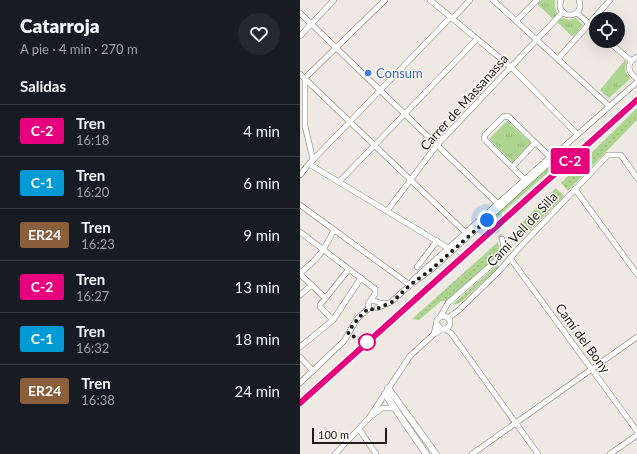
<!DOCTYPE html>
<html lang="es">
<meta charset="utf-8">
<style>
body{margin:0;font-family:Lato,sans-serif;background:#242831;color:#f1f3f6;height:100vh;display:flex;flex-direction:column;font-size:15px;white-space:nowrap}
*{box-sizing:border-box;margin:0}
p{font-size:13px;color:#9ea1a6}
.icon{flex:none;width:22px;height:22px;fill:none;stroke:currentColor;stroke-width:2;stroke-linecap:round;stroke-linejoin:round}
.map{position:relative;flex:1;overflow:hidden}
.panel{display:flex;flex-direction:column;background:#171b24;width:300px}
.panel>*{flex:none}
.badge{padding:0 8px;border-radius:3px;font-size:14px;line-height:26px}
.tools{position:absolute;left:289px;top:12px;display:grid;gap:8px}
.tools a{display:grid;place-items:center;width:36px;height:36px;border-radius:50%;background:#171b24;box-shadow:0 4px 16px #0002;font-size:20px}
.scale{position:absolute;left:12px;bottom:10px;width:75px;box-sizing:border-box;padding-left:4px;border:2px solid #1e1c1a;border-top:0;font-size:11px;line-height:14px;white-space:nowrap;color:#1e1c1a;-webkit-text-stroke:3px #fbf7f0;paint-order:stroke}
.you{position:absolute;width:20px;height:20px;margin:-10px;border:3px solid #fff;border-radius:50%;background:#1a73e8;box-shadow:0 0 0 6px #1a73e833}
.map>.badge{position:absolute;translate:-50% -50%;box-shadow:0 0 0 2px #fff}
h2{padding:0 20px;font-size:15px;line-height:36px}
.round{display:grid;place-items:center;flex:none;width:42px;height:42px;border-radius:21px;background:#242831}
.headline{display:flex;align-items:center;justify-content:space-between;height:68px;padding:0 20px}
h1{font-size:19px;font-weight:800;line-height:30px}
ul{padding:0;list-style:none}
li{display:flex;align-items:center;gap:12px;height:52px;padding:0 20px;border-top:1px solid #363941}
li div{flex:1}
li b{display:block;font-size:15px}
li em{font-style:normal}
li .badge{min-width:44px;font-weight:700;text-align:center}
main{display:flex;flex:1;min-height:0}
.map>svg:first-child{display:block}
.grass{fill:url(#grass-dots)}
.park{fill:url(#park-tufts)}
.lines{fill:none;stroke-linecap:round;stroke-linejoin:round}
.minor-tunnel{stroke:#c4c1bb;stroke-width:5;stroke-dasharray:5 2.5;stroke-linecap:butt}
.minor-casing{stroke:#7d7973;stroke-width:6}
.tertiary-casing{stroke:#7d7973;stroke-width:7}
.minor{stroke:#fff;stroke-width:5}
.tertiary{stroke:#fff;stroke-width:6}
.rail-casing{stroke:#393734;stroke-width:3}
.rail{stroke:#fbf7f0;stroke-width:1.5;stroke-dasharray:4.5;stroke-linecap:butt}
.line-casing{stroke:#fff;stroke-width:9}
.line{stroke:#e6007e;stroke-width:6}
.walk{stroke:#1e1c1a;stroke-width:4;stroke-dasharray:0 7.2}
.shop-dot{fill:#3f7fe0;stroke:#fbf7f0;stroke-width:1.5}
.stop-dot{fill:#fff;stroke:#e6007e;stroke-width:2}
.labels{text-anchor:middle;stroke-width:3;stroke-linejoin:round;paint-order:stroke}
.shop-label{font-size:13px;fill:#366cbe;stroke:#fbf7f0;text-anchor:start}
.street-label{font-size:13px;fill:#1e1c1a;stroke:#fbf7f0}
</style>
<main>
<section class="panel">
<div class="headline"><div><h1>Catarroja</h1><p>A pie · 4 min · 270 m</p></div><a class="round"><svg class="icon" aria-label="heart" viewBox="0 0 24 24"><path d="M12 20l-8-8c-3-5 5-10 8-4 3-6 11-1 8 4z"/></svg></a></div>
<h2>Salidas</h2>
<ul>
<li><span class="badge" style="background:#e6007e;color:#fff">C-2</span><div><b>Tren</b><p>16:18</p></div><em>4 min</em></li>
<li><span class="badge" style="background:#009ad5;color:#fff">C-1</span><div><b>Tren</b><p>16:20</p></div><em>6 min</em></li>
<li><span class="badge" style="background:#8b5e3c;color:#fff">ER24</span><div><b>Tren</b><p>16:23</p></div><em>9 min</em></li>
<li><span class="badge" style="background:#e6007e;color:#fff">C-2</span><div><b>Tren</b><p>16:27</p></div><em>13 min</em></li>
<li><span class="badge" style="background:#009ad5;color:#fff">C-1</span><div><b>Tren</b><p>16:32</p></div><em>18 min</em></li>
<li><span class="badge" style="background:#8b5e3c;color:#fff">ER24</span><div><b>Tren</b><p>16:38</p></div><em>24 min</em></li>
</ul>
</section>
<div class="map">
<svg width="337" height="454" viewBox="0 0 337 454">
<defs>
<pattern id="grass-dots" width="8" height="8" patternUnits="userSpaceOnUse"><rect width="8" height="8" fill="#add590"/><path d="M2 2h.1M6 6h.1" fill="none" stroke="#94b67c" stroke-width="1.8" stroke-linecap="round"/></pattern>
<pattern id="park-tufts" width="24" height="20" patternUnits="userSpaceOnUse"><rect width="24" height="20" fill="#add590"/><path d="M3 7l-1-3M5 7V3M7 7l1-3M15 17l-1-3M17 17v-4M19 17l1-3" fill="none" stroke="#94b67c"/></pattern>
</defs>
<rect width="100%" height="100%" fill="#eeeae3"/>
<!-- grass -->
<g class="grass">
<path d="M337 108V120L268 191 261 183Z"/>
<path d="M250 165 253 168 193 221 195 214Z"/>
<path d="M256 188 264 196 229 231 218 227Z"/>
<path d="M198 242 199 249 195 258 147 301H141L139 303 119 320 112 319Z"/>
<path d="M197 265 199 267 160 303 152 305Z"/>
</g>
<!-- park -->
<g class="park">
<path d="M242 0H255V7L257 14 253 19 237 4Z"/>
<path d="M262 18 269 20 276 18 283 25 273 37 257 22Z"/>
<path d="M325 60 326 61 325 71 330 79 309 98 300 90Z"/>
<path d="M207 121 232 144 213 163 189 139Z"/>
</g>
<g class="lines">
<!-- minor-tunnel -->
<path class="minor-tunnel" d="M192 222 194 227 202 239"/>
<!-- minor casing -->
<g class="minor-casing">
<g id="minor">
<path d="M130 0 211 67 277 134"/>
<path d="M193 0 309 106"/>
<path d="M261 0C254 20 286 20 279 0"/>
<path d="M0 13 198 204"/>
<path d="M277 13 296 30"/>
<path d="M216 21 237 0"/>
<path d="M0 36 34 0"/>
<path d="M308 41 331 61"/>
<path d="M337 57C326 62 327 73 337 78"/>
<path d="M258 59 310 0"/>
<path d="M0 74 166 233"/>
<path d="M5 78 85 0"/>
<path d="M5 78V126L13 160"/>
<path d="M9 164 148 248"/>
<path d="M215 164 235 143"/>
<path d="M0 175 9 164 148 20 156 15 170 0"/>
<path d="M225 180 184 139 185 135 203 117 207 116 209 117 250 157"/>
<path d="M39 182 177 39"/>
<path d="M275 189 337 274"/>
<path d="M0 205 110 285"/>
<path d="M87 211 137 145 263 12"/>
<path d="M0 232 75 289V294L68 304 69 308"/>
<path d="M210 258 337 431"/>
<path d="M117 267 137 241"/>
<path d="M0 273C19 258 23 252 34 230"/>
<path d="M0 274 25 298"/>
<path d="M110 285 114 279 250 157 259 151 337 82"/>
<path d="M0 295 12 285"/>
<path d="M72 300 80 303H86"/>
<path d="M77 308 91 302 110 285 132 269 246 166 256 155"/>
<path d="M140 317 148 303 197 260C203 253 205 248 202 239"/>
<path d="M148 318 159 310 201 269 219 248 308 155H321L337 178"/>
<path d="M33 320 20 307V305L49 269"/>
<path d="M145 329 151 333 238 454"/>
<path d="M134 334 137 320 140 317 145 316 150 320V324L147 329H141L137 324"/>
<path d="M0 347 33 320 61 278"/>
<path d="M0 357 13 371"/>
<path d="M0 383 44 341 57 319 69 308"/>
<path d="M73 415 82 408H95"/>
<path d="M59 429 76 454"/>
<path d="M35 454 69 418 110 356 134 334 143 329"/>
<path d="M172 454 337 337"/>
<path d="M310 454 337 435"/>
</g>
</g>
<!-- tertiary casing -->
<g class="tertiary-casing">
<g id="tertiary">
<path d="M88 388 136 454"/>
<path d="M85 394 126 454"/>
</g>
</g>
<!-- minor -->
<use href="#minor" class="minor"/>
<!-- tertiary -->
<use href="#tertiary" class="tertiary"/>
<!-- rail casing -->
<g class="rail-casing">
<path id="rail" d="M0 402 337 100"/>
</g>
<!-- rail -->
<use href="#rail" class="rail"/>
</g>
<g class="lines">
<!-- line casing -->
<g class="line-casing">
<path id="line" d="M0 403 337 100"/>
</g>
<!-- line -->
<use href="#line" class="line"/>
<!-- walk -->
<path class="walk" d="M67 342 48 334C53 323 60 316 69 308L74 310 92 302 110 285 132 269 187 220"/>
</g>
<!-- markers -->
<circle class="shop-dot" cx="68" cy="73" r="4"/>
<circle class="stop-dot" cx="67" cy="342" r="8"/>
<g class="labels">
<!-- shop labels -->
<g class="shop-label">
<text x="76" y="78">Consum</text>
</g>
<!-- street labels -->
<g class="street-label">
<text transform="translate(164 102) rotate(-48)" y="5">Carrer de Massanassa</text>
<text transform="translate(222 229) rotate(-47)" y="5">Camí Vell de Silla</text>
<text transform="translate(283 338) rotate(54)" y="5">Camí del Bony</text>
</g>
</g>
</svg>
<div class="tools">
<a><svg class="icon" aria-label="locate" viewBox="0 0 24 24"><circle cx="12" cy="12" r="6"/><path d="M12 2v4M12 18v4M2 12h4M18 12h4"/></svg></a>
</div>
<div class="scale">100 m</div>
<div class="you" style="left:187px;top:220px"></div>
<b class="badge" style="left:270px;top:161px;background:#e6007e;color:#fff">C-2</b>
</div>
</main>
